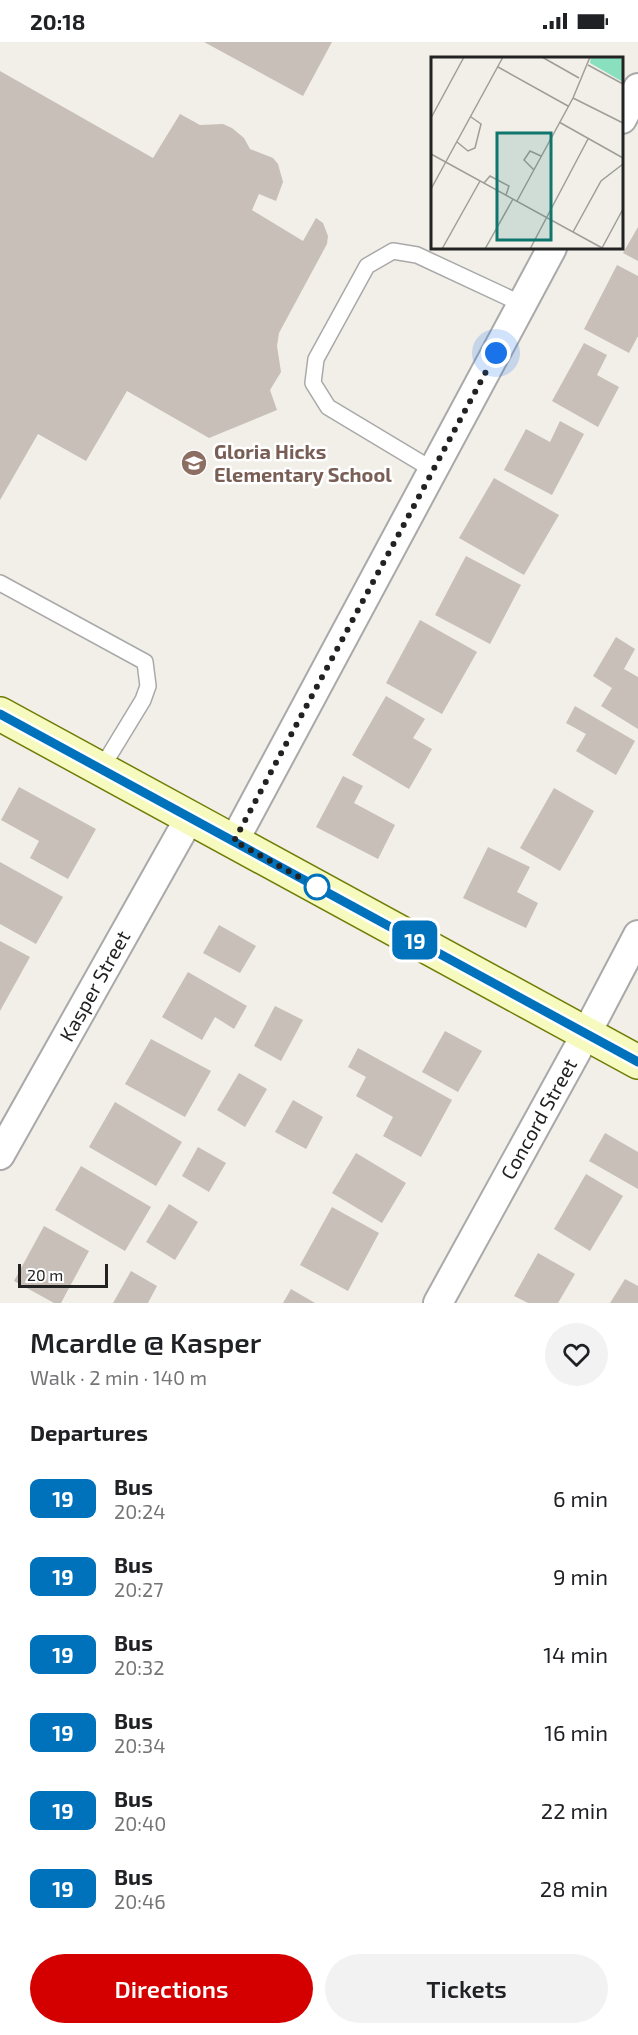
<!DOCTYPE html>
<meta charset="utf-8">
<style>
body{margin:0;font-family:"Exo 2",sans-serif;background:#f2f2f2;color:#202124;height:100vh;display:flex;flex-direction:column;font-size:22px;white-space:nowrap}
*{box-sizing:border-box;margin:0}
p{font-size:20px;color:#757577}
.icon{flex:none;width:33px;height:33px;fill:none;stroke:currentColor;stroke-width:2;stroke-linecap:round;stroke-linejoin:round}
.map{position:relative;height:1261px;overflow:hidden}
.panel{display:flex;flex-direction:column;background:#fff;flex:1}
.panel>*{flex:none}
.badge{padding:0 12px;border-radius:9px;font-size:21px;line-height:39px}
.scale{position:absolute;left:18px;bottom:15px;width:90px;box-sizing:border-box;padding-left:6px;border:3px solid #222;border-top:0;font-size:16px;line-height:21px;white-space:nowrap;color:#222;-webkit-text-stroke:4px #fff;paint-order:stroke}
.you{position:absolute;width:30px;height:30px;margin:-15px;border:4px solid #fff;border-radius:50%;background:#1a73e8;box-shadow:0 0 0 9px #1a73e833}
.map>.badge{position:absolute;translate:-50% -50%;box-shadow:0 0 0 3px #fff}
h2{padding:0 30px;font-size:22px;line-height:54px}
.round{display:grid;place-items:center;flex:none;width:63px;height:63px;border-radius:32px;background:#f2f2f2}
.head{display:flex;align-items:center;justify-content:space-between;height:102px;padding:0 30px}
h1{font-size:28px;font-weight:600;line-height:45px}
.cta{display:flex;gap:12px;margin-top:auto;padding:12px 30px}
.cta a{flex:1;height:69px;border-radius:36px;background:#d40000;color:#fff;font-size:24px;font-weight:600;line-height:69px;text-align:center}
.cta a+a{background:#f2f2f2;color:#202124}
ul{padding:0;list-style:none}
li{display:flex;align-items:center;gap:18px;height:78px;padding:0 30px}
li div{flex:1}
li b{display:block;font-size:22px}
li em{font-style:normal}
li .badge{min-width:66px;font-weight:700;text-align:center}
.status{display:flex;justify-content:space-between;align-items:center;height:42px;padding:0 30px;background:#fff;direction:ltr}
.status svg{height:16px;fill:currentColor}
.map>svg:first-child{display:block}
.building{fill:#c7bfb8}
.lines{fill:none;stroke-linecap:round;stroke-linejoin:round}
.service-casing{stroke:#a9a9a9;stroke-width:18}
.minor-casing{stroke:#a9a9a9;stroke-width:32}
.secondary-casing{stroke:#707d05;stroke-width:36}
.service{stroke:#fff;stroke-width:15}
.minor{stroke:#fff;stroke-width:28}
.secondary{stroke:#f7fabf;stroke-width:33}
.line-casing{stroke:#fff;stroke-width:14}
.line{stroke:#0072bc;stroke-width:9}
.walk{stroke:#222;stroke-width:6;stroke-dasharray:0 10.8}
.stop-dot{fill:#fff;stroke:#0072bc;stroke-width:3}
.labels{text-anchor:middle;stroke-width:5;stroke-linejoin:round;paint-order:stroke}
.education-label{font-size:20px;font-weight:bold;fill:#785e54;stroke:#fff;text-anchor:start}
.street-label{font-size:20px;fill:#222;stroke:#fff}
.inset-road{fill:none;stroke:#9f9d99;stroke-width:1.5}
.view{fill:#0f766e;fill-opacity:0.15;stroke:#0f766e;stroke-width:3}
.inset-edge{fill:none;stroke:#222;stroke-width:3}
</style>
<div class="status"><b>20:18</b><svg viewBox="0 0 49 12"><path d="M0 12V9h3v3zM5 12V6h3v6zM10 12V3h3v9zM15 12V0h3v12zM26 1h20v11H26zM47 4h2v5h-2z"/></svg></div>
<div class="map">
<svg width="638" height="1261" viewBox="0 0 638 1261">
<rect width="100%" height="100%" fill="#f2efe9"/>
<!-- building -->
<g class="building">
<path d="M204 0H332L303 54Z"/>
<path d="M0 29 153 116 180 72 200 83 223 82 232 86 244 96 250 107 273 116 278 122 283 140 276 159 259 152 252 168 303 199 316 176 323 181 328 194 327 202 279 291 277 304 281 330 270 348 277 368 209 396 127 349 86 419 38 392 0 458Z"/>
<path d="M638 185V219L623 211Z"/>
<path d="M617 223 638 234V294L629 311 584 287Z"/>
<path d="M584 301 607 313 597 333 619 345 598 385 552 359Z"/>
<path d="M560 379 584 392 552 453 504 428 526 387 550 400Z"/>
<path d="M494 436 559 473 524 533 459 496Z"/>
<path d="M466 514 521 543 490 602 435 573Z"/>
<path d="M420 578 477 610 442 672 386 641Z"/>
<path d="M616 595 635 607 624 627 638 635V687L601 664 612 646 593 634Z"/>
<path d="M386 654 425 677 413 696 432 707 409 747 352 713Z"/>
<path d="M575 664 635 699 616 733 576 709 586 692 566 681Z"/>
<path d="M343 734 363 744 354 761 395 783 378 817 316 785Z"/>
<path d="M19 745 96 787 68 837 30 816 39 799 1 778Z"/>
<path d="M554 746 594 769 560 829 520 806Z"/>
<path d="M488 805 530 825 517 850 538 861 526 886 463 856Z"/>
<path d="M0 820 63 855 36 902 0 882Z"/>
<path d="M219 883 256 904 240 931 203 911Z"/>
<path d="M0 899 30 915 0 969Z"/>
<path d="M188 930 247 964 234 987 215 975 202 998 162 975Z"/>
<path d="M275 964 303 978 281 1019 254 1004Z"/>
<path d="M445 989 482 1009 458 1050 422 1030Z"/>
<path d="M151 997 211 1029 185 1075 125 1042Z"/>
<path d="M358 1006 452 1058 421 1115 383 1094 393 1075 356 1054 366 1035 348 1025Z"/>
<path d="M239 1031 267 1047 245 1085 217 1068Z"/>
<path d="M293 1058 323 1075 306 1107 275 1090Z"/>
<path d="M115 1060 182 1100 156 1144 89 1105Z"/>
<path d="M605 1091 638 1110V1147L589 1119Z"/>
<path d="M198 1105 226 1121 209 1150 182 1134Z"/>
<path d="M356 1111 406 1141 382 1181 332 1151Z"/>
<path d="M81 1124 151 1165 125 1209 55 1168Z"/>
<path d="M586 1132 623 1154 590 1209 554 1187Z"/>
<path d="M169 1162 198 1180 175 1218 146 1200Z"/>
<path d="M332 1165 379 1191 348 1249 300 1223Z"/>
<path d="M44 1184 89 1209 61 1261H54L14 1239Z"/>
<path d="M538 1211 575 1232 558 1261H528L514 1254Z"/>
<path d="M131 1229 157 1244 148 1261H113Z"/>
<path d="M625 1237 638 1244V1261H610Z"/>
<path d="M291 1247 315 1261H283Z"/>
</g>
<g class="lines">
<!-- service casing -->
<g class="service-casing">
<g id="service">
<path d="M433 428 328 365 313 341 316 317 367 224 393 209 417 213 522 262"/>
<path d="M0 541 145 620 148 644 143 658 101 727"/>
</g>
</g>
<!-- minor casing -->
<g class="minor-casing">
<g id="minor">
<path d="M622 77 638 46"/>
<path d="M234 799 552 206"/>
<path d="M0 1113 190 775"/>
<path d="M438 1261 586 992 638 893"/>
</g>
</g>
<!-- secondary casing -->
<g class="secondary-casing">
<path id="secondary" d="M0 672 638 1020"/>
</g>
<!-- service -->
<use href="#service" class="service"/>
<!-- minor -->
<use href="#minor" class="minor"/>
<!-- secondary -->
<use href="#secondary" class="secondary"/>
</g>
<g class="lines">
<!-- line casing -->
<g class="line-casing">
<path id="line" d="M0 672 638 1020"/>
</g>
<!-- line -->
<use href="#line" class="line"/>
<!-- walk -->
<path class="walk" d="M317 845 234 799 496 311"/>
</g>
<!-- icons -->
<defs>
<g id="school-disc" transform="scale(1.35)"><circle r="9.5" fill="#8d6e63" stroke="#fff"/><path d="M0-5L7-2L0 1L-7-2ZM-4 1L0 2.5L4 1V4Q0 6-4 4Z" fill="#fff"/></g>
</defs>
<g fill-rule="evenodd">
<use href="#school-disc" x="194" y="421"/>
</g>
<!-- markers -->
<circle class="stop-dot" cx="317" cy="845" r="12"/>
<g class="labels">
<!-- education labels -->
<g class="education-label">
<text x="214" y="417">Gloria Hicks<tspan x="214" dy="23">Elementary School</tspan></text>
</g>
<!-- street labels -->
<g class="street-label">
<text transform="translate(95 944) rotate(-61)" y="7">Kasper Street</text>
<text transform="translate(539 1077) rotate(-61)" y="7">Concord Street</text>
</g>
</g>
<!-- overview -->
<g transform="translate(431 15)">
<rect width="192" height="192" fill="#f2efe9"/>
<path d="M160 0H192V25L159 6Z" fill="#88e0be"/>
<path class="inset-road" d="M111 0 148 21M157 8 192 27M67 10 137 49M142 41 192 66M0 61 33 0M128 65 192 101M26 85 37 94 44 91 50 67 40 60M0 97 173 192M103 113 93 103 99 94 110 99M53 126 59 119 78 129 75 138M0 132 72 0M86 144 142 41 159 0M142 175 170 124 192 107M171 191 192 152M11 192 49 124M54 192 82 142M99 192 157 82"/>
<path class="view" d="M66 76H120V183H66Z"/>
<rect width="192" height="192" class="inset-edge"/>
</g>
</svg>
<div class="scale">20 m</div>
<div class="you" style="left:496px;top:311px"></div>
<b class="badge" style="left:415px;top:898px;background:#0072bc;color:#fff">19</b>
</div>
<section class="panel">
<div class="head"><div><h1>Mcardle @ Kasper</h1><p>Walk · 2 min · 140 m</p></div><a class="round"><svg class="icon" aria-label="heart" viewBox="0 0 24 24"><path d="M12 20l-8-8c-3-5 5-10 8-4 3-6 11-1 8 4z"/></svg></a></div>
<h2>Departures</h2>
<ul>
<li><span class="badge" style="background:#0072bc;color:#fff">19</span><div><b>Bus</b><p>20:24</p></div><em>6 min</em></li>
<li><span class="badge" style="background:#0072bc;color:#fff">19</span><div><b>Bus</b><p>20:27</p></div><em>9 min</em></li>
<li><span class="badge" style="background:#0072bc;color:#fff">19</span><div><b>Bus</b><p>20:32</p></div><em>14 min</em></li>
<li><span class="badge" style="background:#0072bc;color:#fff">19</span><div><b>Bus</b><p>20:34</p></div><em>16 min</em></li>
<li><span class="badge" style="background:#0072bc;color:#fff">19</span><div><b>Bus</b><p>20:40</p></div><em>22 min</em></li>
<li><span class="badge" style="background:#0072bc;color:#fff">19</span><div><b>Bus</b><p>20:46</p></div><em>28 min</em></li>
</ul>
<div class="cta"><a>Directions</a><a>Tickets</a></div>
</section>
